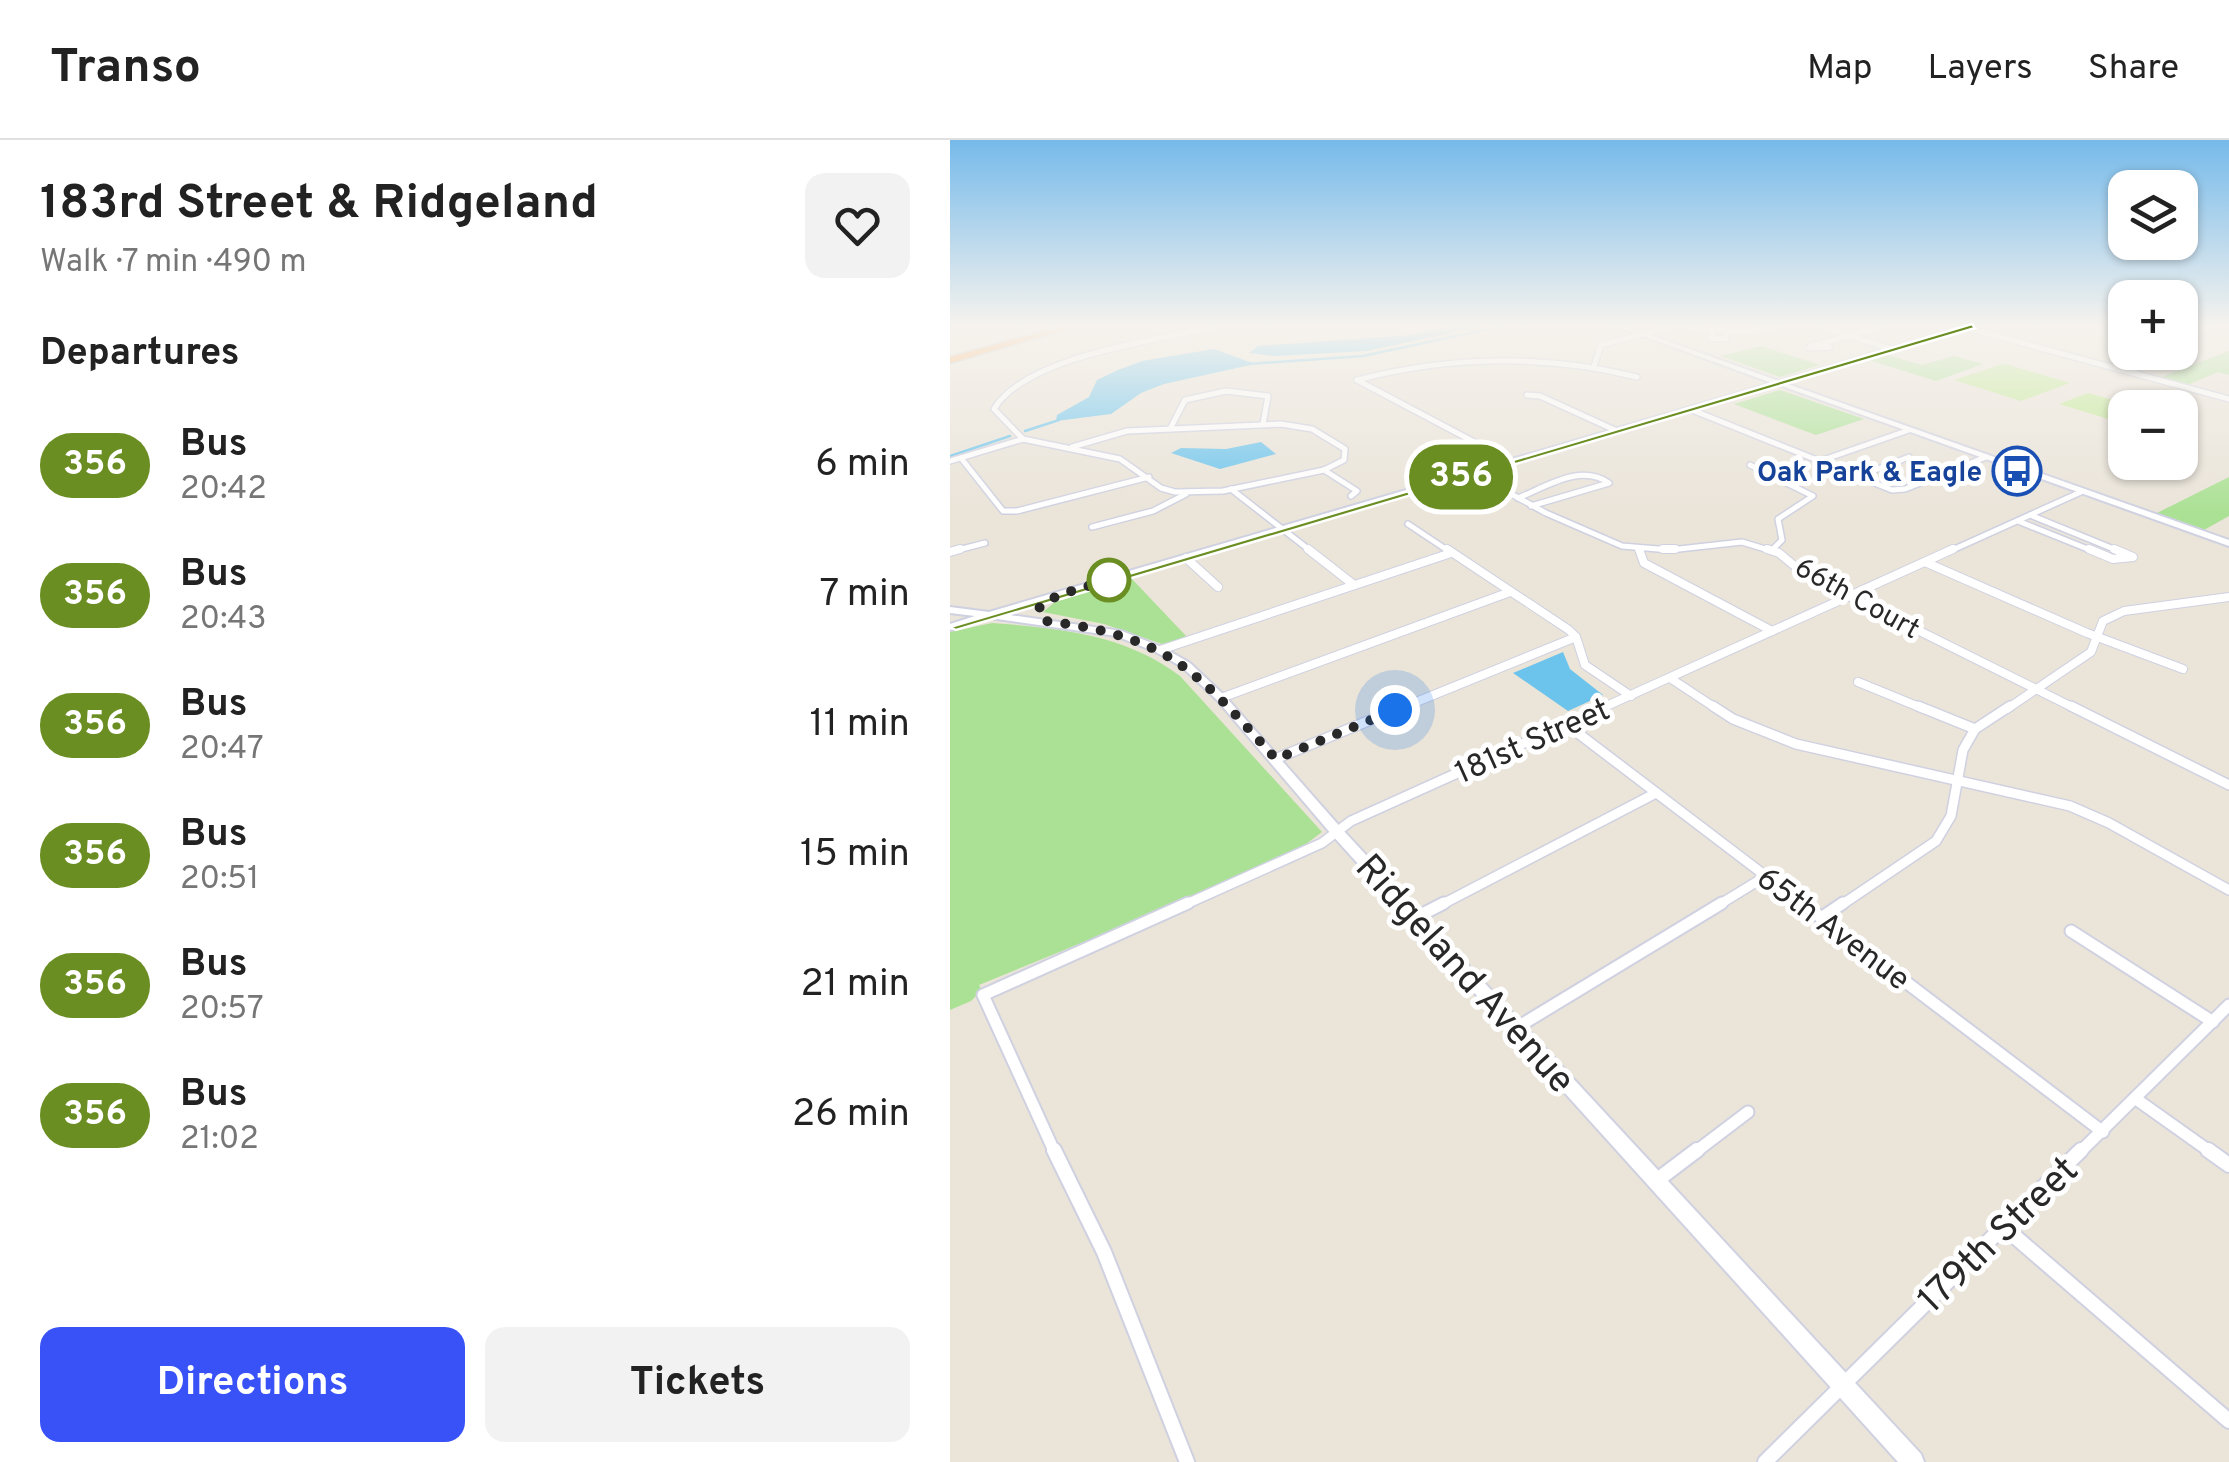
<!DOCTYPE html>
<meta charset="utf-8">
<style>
body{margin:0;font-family:Overpass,sans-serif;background:#f2f2f2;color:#222;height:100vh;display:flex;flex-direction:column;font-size:38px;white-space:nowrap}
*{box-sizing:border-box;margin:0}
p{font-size:32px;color:#767676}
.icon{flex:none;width:55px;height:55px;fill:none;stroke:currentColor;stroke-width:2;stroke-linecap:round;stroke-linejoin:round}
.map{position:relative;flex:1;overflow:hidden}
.side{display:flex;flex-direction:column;background:#fff;width:950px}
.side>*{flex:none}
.badge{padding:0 20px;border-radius:32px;font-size:35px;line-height:65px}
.fabs{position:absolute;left:1158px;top:30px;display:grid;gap:20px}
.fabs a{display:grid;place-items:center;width:90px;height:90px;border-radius:20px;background:#fff;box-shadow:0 2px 8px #0004;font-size:50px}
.you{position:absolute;width:50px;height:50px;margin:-25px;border:8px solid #fff;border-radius:50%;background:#1a73e8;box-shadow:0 0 0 15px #1a73e833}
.map>.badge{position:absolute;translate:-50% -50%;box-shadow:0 0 0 5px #fff}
h2{padding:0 40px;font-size:38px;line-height:90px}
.round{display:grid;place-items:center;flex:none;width:105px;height:105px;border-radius:20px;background:#f2f2f2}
.headline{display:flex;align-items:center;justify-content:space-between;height:170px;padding:0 40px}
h1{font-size:48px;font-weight:700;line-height:75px}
.action{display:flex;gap:20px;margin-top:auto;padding:20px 40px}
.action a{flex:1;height:115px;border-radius:20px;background:#3952f8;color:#fff;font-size:40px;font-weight:700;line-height:115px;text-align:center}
.action a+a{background:#f2f2f2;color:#222}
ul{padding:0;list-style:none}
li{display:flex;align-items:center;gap:30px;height:130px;padding:0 40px}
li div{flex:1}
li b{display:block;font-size:38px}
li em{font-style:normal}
li .badge{min-width:110px;font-weight:700;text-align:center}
header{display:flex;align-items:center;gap:60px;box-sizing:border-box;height:140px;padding:0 50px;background:#fff;border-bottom:2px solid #e0e0e0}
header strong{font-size:48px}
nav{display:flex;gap:55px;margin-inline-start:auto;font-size:35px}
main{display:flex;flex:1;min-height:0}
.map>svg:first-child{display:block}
.green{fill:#abe195}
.pitch{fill:#bfe991}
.water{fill:#6cc4ed}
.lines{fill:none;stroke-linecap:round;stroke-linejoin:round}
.stream{stroke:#6cc4ed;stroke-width:2.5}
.street-far4-casing{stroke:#cfd1e1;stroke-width:8}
.street-far3-casing{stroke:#cfd1e1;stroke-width:10}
.street-far2-casing{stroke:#cfd1e1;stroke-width:12}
.street-far1-casing{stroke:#cfd1e1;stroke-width:15}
.street-casing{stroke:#cfd1e1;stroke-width:18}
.secondary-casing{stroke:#cfd1e1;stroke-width:4}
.highway-casing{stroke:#c7c7c7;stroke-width:3}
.street-far4{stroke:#fff;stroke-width:5}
.street-far3{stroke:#fff;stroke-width:8}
.street-far2{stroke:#fff;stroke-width:9}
.street-far1{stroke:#fff;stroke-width:11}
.street{stroke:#fff;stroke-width:14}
.secondary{fill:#fff;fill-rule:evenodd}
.highway{fill:#fca552;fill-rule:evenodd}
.line{fill:#6b8e23;stroke:#fff;stroke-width:2.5}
.walk{stroke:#282828;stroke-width:10;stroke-dasharray:0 18}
.stop-dot{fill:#fff;stroke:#6b8e23;stroke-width:5}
.labels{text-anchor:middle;stroke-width:10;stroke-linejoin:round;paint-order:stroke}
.far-transit-label{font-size:28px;font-weight:bold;fill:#164399;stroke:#fff;text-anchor:end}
.far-street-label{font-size:28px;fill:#282828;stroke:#fff}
.street-label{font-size:32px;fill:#282828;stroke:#fff}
.near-street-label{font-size:38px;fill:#282828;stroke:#fff}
</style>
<header>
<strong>Transo</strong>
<nav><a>Map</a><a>Layers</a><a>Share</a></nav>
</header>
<main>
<section class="side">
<div class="headline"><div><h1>183rd Street &amp; Ridgeland</h1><p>Walk · 7 min · 490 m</p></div><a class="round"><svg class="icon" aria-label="heart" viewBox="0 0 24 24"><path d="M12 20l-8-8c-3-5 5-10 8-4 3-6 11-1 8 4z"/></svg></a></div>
<h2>Departures</h2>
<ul>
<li><span class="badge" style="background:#6b8e23;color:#fff">356</span><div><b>Bus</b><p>20:42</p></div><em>6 min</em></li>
<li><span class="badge" style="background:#6b8e23;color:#fff">356</span><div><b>Bus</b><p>20:43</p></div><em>7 min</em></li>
<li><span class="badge" style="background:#6b8e23;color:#fff">356</span><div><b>Bus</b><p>20:47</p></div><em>11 min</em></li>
<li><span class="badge" style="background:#6b8e23;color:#fff">356</span><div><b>Bus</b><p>20:51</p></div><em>15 min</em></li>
<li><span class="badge" style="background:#6b8e23;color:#fff">356</span><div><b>Bus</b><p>20:57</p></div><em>21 min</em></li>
<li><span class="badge" style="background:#6b8e23;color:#fff">356</span><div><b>Bus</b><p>21:02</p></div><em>26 min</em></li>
</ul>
<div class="action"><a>Directions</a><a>Tickets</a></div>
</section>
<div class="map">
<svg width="1279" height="1322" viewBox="0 0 1279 1322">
<rect width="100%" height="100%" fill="#eae4d9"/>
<!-- green -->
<g class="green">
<path d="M811 206 870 225 830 237 771 216Z"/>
<path d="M1279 211V235L1268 232 1235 246 1209 238Z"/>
<path d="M937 215 972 225 1004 216 1033 224 986 241 919 220Z"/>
<path d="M830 250 914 279 866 295 784 264Z"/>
<path d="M1279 337V376L1254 390 1207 373Z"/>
<path d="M182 439 237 497 212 504 154 484 93 472 105 462Z"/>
<path d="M42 483C109 488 175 494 230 536L372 692 356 704 195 777 29 845 32 850 21 861 0 870V492Z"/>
</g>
<!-- pitch -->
<g class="pitch">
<path d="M1053 224 1059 225 1120 243 1071 261 1004 240Z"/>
<path d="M1138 253 1189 267 1175 268V284L1109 264Z"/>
</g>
<!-- water -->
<g class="water">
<path d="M500 186H535L416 211 324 216 299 213 308 206 461 195Z"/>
<path d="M264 209 305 224 214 244 191 253 161 274 106 281 107 275 139 257 147 240 168 230 192 221Z"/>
<path d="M311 302 326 314 270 329 221 313 231 308 276 309Z"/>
<path d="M613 512 620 529 653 555 618 571 563 533Z"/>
</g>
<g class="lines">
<!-- stream -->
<g class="stream">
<path d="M298 224 413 216 553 186"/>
<path d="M75 291 109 280"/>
<path d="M0 316 60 296"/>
</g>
<!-- street-far4 casing -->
<g class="street-far4-casing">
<g id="street-far4">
<path d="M725 186 794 192 832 186"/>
<path d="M870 186 944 210"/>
<path d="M1017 188 1279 259"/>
<path d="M762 191 761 199H776L777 192"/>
<path d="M1230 197 1261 186"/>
<path d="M872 204 880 207 859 208 861 206 935 186"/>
<path d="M1168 205 1175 207"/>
<path d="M1197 212 1213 216"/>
<path d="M644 226 651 205 723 186"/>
<path d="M1178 231 1209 220 1215 212"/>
<path d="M407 240C498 216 596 214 687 237"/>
<path d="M407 240 562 322"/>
<path d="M577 255 590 256 667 291"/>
<path d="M742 270 942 350 955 349 1036 317"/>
<path d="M220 289 235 260 276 251 318 256 313 284"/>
<path d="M122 307 177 291 331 284 362 289 395 309 394 320 374 330 273 351 225 352 211 348 170 319 73 299 44 269C77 215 207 201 267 186"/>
<path d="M11 318 53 371H67L199 337"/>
<path d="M0 321 73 299"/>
<path d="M870 321 959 290"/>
<path d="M800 325 863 356 828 379 832 400 822 410"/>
<path d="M374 330 407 351 401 356"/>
<path d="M523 333 596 373 672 406 720 410 792 402 825 412"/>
<path d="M907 337 959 317"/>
<path d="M281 349 362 412"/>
<path d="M568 358C596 347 630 323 659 343L581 366"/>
<path d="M1080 375 1171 412"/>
<path d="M1068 381 1145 412"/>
<path d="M458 384 500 412"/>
<path d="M142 387 203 371 236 354"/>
<path d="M688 408 690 412"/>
<path d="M0 412 35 403"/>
<path d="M998 412 1133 351"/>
</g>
</g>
<!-- street-far3 casing -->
<g class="street-far3-casing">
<g id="street-far3">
<path d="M358 409 404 445"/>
<path d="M497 409 619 490 626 497 635 525 681 556"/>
<path d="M689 409 694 423 822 491"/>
<path d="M713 409H725"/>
<path d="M817 409 829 413 853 433 1126 569"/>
<path d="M1139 409 1163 419 1183 417 1164 409"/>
<path d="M0 412 10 409"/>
<path d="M236 418 268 447"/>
<path d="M975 422 1137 493 1233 529"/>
<path d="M210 510 501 413"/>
<path d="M720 538 767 569"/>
<path d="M908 542 974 569"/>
<path d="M271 558 560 452"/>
<path d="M449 569 626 497"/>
<path d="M650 569 1003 409"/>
<path d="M1057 569 1141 512 1153 481 1174 471 1279 457"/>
</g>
</g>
<!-- street-far2 casing -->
<g class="street-far2-casing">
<g id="street-far2">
<path d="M763 566 783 579 846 604 1120 666 1159 683 1279 750"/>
<path d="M968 566 1025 589"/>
<path d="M1121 566 1279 645"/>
<path d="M616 584 855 766"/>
<path d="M325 619 455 566"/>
<path d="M232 766 372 703 401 681 656 566"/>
<path d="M489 766 706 653"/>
<path d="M767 766 816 736"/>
<path d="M890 766 986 701 1001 676 1013 610 1025 589 1060 566"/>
</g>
</g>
<!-- street-far1 casing -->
<g class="street-far1-casing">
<g id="street-far1">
<path d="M852 763 1153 992"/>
<path d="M465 778 494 763"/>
<path d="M871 778 893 763"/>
<path d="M1121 791 1263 882"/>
<path d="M566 888 772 763"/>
<path d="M1186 959 1262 1013"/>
<path d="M105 1013 33 855 238 763"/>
<path d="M744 1013 798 972"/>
<path d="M1129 1013 1279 865"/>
</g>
</g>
<!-- street casing -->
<g class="street-casing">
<g id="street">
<path d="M104 1010 154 1112 237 1322"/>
<path d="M1258 1010 1279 1025"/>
<path d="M706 1041 747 1010"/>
<path d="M1055 1088 1279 1281"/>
<path d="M815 1322 1131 1010"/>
</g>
</g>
<!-- secondary casing -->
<g class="secondary-casing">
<path id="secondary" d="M666 186H675L829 241 1015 186H1025L835 243 1279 400V406L829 245 53 474 172 491 214 508 240 523 275 556 392 689 971 1314 974 1322H948L382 695 267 560 232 527 206 512 166 496 40 478 0 490V484L25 476 0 473V467L39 472 822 243Z"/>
</g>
<!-- highway casing -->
<g class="highway-casing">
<path id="highway" d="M113 186H127L0 223V217Z"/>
</g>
<!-- street-far4 -->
<use href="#street-far4" class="street-far4"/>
<!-- street-far3 -->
<use href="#street-far3" class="street-far3"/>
<!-- street-far2 -->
<use href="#street-far2" class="street-far2"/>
<!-- street-far1 -->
<use href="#street-far1" class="street-far1"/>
<!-- street -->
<use href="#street" class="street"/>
<!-- secondary -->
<use href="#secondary" class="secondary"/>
<!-- highway -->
<use href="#highway" class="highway"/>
</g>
<!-- sky -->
<linearGradient id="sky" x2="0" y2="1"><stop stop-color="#76baea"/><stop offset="0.5" stop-color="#f6f3ee"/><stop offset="1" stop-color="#f6f3ee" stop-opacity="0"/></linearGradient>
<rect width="1279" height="371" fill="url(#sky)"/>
<!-- line -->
<path class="line" d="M1022 184 1025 188 6 490 0 487Z"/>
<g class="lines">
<!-- walk -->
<path class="walk" d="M159 440 166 438 108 455 89 468V474L96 481C221 497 245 530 326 619L445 570"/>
</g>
<!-- icons -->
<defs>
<g id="bus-ring" transform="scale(2.5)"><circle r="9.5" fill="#fff" stroke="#1a4fb4" stroke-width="1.5"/><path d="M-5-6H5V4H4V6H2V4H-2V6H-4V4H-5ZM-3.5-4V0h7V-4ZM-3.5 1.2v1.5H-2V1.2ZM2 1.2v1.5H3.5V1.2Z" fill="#1a4fb4"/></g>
</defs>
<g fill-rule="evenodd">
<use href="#bus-ring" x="1067" y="331"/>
</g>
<!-- markers -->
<circle class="stop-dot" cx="159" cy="440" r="20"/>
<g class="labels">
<!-- far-transit labels -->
<g class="far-transit-label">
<text x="1032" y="341">Oak Park &amp; Eagle</text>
</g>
<!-- far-street labels -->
<g class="far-street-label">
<text transform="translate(908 457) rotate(29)" y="10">66th Court</text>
</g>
<!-- street labels -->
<g class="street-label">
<text transform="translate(582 600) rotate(-24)" y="11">181st Street</text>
<text transform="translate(884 788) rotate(37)" y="11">65th Avenue</text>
</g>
<!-- near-street labels -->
<g class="near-street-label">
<text transform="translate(516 833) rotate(48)" y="13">Ridgeland Avenue</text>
<text transform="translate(1047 1094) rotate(-44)" y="13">179th Street</text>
</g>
</g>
</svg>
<div class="fabs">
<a><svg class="icon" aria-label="layers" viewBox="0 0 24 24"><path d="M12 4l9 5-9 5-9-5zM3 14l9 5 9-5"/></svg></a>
<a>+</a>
<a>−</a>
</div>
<div class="you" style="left:445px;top:570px"></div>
<b class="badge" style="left:511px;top:337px;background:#6b8e23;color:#fff">356</b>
</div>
</main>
